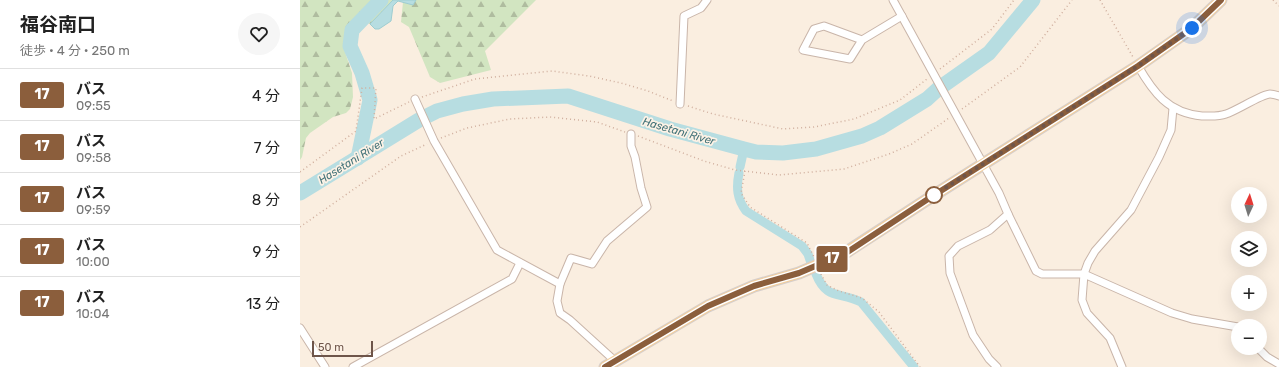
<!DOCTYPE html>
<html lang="ja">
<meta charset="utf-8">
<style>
body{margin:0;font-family:Rubik,"Noto Sans JP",sans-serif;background:#f6f6f6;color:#222;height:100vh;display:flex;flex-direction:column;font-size:15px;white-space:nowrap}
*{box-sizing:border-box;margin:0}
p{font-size:13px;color:#767676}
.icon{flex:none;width:22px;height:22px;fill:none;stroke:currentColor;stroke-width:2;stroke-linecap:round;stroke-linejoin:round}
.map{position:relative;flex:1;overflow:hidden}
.panel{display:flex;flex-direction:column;background:#fff;width:300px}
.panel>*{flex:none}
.badge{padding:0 8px;border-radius:3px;font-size:14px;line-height:26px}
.needle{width:26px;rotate:4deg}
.fabs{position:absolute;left:931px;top:187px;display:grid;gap:8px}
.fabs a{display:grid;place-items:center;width:36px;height:36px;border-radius:50%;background:#fff;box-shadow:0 4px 16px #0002;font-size:20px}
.scale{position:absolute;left:12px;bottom:10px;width:61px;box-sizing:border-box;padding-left:4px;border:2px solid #6e554a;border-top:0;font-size:11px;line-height:14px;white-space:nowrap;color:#6e554a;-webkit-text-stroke:3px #fdf2e6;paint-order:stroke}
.you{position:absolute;width:20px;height:20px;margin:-10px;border:3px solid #fff;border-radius:50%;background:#1a73e8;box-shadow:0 0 0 6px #1a73e833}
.map>.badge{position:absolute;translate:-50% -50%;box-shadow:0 0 0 2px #fff}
.round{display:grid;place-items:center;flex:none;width:42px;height:42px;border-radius:21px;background:#f6f6f6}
.overview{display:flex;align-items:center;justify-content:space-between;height:68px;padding:0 20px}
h1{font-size:19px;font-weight:700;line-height:30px}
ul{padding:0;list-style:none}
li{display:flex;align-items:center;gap:12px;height:52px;padding:0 20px;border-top:1px solid #e0e0e0}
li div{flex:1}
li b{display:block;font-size:15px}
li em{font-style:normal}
li .badge{min-width:44px;font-weight:700;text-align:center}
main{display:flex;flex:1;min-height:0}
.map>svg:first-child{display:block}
.forest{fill:url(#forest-firs)}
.water{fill:#b7dde1;stroke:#9ecdd1}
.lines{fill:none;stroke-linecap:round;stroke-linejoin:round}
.canal{stroke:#b7dde1;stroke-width:9}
.river{stroke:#b7dde1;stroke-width:15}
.street-casing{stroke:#c9b5a9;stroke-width:9}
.primary-casing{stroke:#d6cfcc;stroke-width:13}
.path{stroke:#d0af9e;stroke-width:1.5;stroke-dasharray:1 3;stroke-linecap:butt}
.street{stroke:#fff;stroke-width:7}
.primary{stroke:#f3ce9d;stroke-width:11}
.line-casing{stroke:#fff;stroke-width:9}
.line{stroke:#8b5e3c;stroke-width:6}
.walk{stroke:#6e554a;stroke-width:4;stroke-dasharray:0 7.2}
.stop-dot{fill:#fff;stroke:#8b5e3c;stroke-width:2}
.labels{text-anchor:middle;stroke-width:3.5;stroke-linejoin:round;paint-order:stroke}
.water-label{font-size:11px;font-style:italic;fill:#437379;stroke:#fdf2e6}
</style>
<main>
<section class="panel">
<div class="overview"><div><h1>福谷南口</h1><p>徒歩 · 4 分 · 250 m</p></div><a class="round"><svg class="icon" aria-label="heart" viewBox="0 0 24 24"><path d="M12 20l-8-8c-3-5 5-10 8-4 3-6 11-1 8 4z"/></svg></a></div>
<ul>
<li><span class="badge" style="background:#8b5e3c;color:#fff">17</span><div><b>バス</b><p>09:55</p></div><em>4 分</em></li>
<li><span class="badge" style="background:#8b5e3c;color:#fff">17</span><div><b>バス</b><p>09:58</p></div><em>7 分</em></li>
<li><span class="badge" style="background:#8b5e3c;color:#fff">17</span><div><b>バス</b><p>09:59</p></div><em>8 分</em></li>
<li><span class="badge" style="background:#8b5e3c;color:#fff">17</span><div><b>バス</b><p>10:00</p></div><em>9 分</em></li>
<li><span class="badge" style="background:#8b5e3c;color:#fff">17</span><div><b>バス</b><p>10:04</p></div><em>13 分</em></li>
</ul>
</section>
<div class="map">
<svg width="979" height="367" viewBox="0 0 979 367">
<defs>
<pattern id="forest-firs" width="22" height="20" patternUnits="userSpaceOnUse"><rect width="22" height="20" fill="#d2e5c1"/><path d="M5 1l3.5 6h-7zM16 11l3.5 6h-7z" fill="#afbc9f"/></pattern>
</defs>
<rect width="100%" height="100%" fill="#faeee0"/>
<!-- forest -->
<g class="forest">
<path d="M0 0H93L70 24 60 19 50 25 44 43V49L52 73 53 97 50 109 46 113 33 117 10 133 6 138 2 157 0 160Z"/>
<path d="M116 0H236L185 51 191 70 140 83 130 77 109 27 101 22 103 2 113 5Z"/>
</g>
<!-- water -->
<path class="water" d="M93 0H116L113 5 98 1 93 6 91 21 79 29H75L70 24Z"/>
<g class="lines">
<!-- canal -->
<g class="canal">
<path d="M440 167 444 149"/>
<path d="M439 173C436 188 437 199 446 211L502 246 508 254 511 263"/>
<path d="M516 274C527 301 540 291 561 302L614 367"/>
</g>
<!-- river -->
<g class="river">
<path d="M58 158 70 100 62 73 50 46 52 30 81 0"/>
<path d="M0 193 119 120 137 111 163 104 193 99 268 96 370 129 444 149 456 152 483 153 516 149 562 136 580 128 627 99 638 89 689 53 733 0"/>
</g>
<!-- street casing -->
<g class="street-casing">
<g id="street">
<path d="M593 0 699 193 708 214 690 230 658 246 649 256 650 273 673 335 689 359 697 367"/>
<path d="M562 40 524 26 514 29 503 50 550 59 562 40 602 16"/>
<path d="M838 66C853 92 868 113 902 116 909 116 918 117 926 114 936 111 962 94 970 94 973 94 976 95 979 96"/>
<path d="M115 99 134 141 197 250 260 284 257 301 260 313 270 320 315 361"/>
<path d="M380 104 384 16 401 8 407 0"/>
<path d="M708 214 736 271 742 274H784L872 313 892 319 938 327"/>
<path d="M260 284 271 258 292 264 307 241 347 207 341 188 335 157 331 146V134"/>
<path d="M0 328 25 367"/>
<path d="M958 348 967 357 979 364"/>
<path d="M53 367 212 279 220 263"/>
<path d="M822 367 810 338 787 313 782 300 784 274 788 263 795 251 831 210 859 157 871 130 873 108"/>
</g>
</g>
<!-- primary casing -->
<g class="primary-casing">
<path id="primary" d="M305 367 408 306 454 286 499 273 545 253 628 199 838 66 892 28 921 0"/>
</g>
<!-- path -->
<g class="path">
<path d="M800 0 833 57"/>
<path d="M973 0 979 6"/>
<path d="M640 69 692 29 714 0"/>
<path d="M122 97 175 79 252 71 289 76 321 83 348 91 373 101"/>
<path d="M388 106 413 114 483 129 514 127 554 119 600 100 627 79"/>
<path d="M662 109 720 67 772 0"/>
<path d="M338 136 404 161 435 170 479 175 544 169 589 154 612 144 649 118"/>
<path d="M141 138 167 128 210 119 250 117 297 122 325 132"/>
<path d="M445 171 441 193 450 207 507 243 514 257"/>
<path d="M0 172 56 131 62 88H76L74 119 109 102"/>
<path d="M0 227 101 156 127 144"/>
<path d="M521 274 527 285 539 291 562 298 579 312 620 367"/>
</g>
<!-- street -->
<use href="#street" class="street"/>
<!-- primary -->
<use href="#primary" class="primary"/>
</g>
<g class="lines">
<!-- line casing -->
<g class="line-casing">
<path id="line" d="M305 367 408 306 454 286 499 273 546 253 628 199 838 66 892 28 921 0"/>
</g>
<!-- line -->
<use href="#line" class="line"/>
<!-- walk -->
<path class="walk" d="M634 195 838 66 892 28"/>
</g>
<!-- markers -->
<circle class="stop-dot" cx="634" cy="195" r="8"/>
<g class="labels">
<!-- water labels -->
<g class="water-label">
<text transform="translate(379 131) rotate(16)" y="4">Hasetani River</text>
<text transform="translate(51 161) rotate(-32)" y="4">Hasetani River</text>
</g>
</g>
</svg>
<div class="fabs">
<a><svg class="needle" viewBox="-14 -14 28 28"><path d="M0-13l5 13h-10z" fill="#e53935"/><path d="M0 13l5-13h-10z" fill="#767676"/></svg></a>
<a><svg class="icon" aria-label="layers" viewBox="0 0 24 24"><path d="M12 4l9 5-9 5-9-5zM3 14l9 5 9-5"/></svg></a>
<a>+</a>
<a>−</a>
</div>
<div class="scale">50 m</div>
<div class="you" style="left:892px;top:28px"></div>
<b class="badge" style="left:532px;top:259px;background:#8b5e3c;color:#fff">17</b>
</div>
</main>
